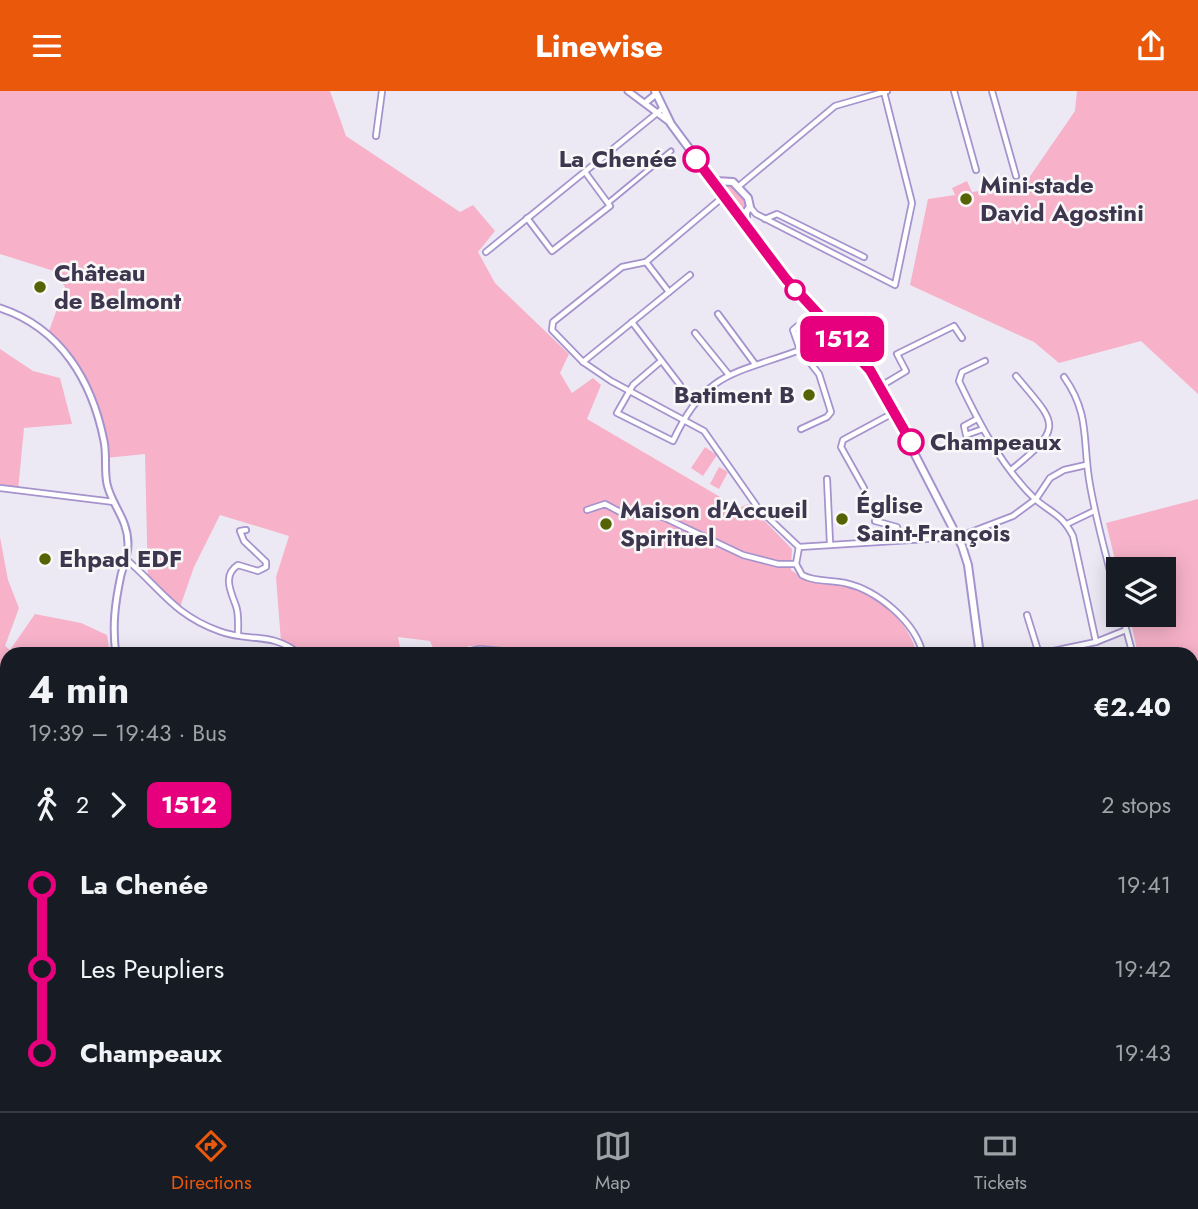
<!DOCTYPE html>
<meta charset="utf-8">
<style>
body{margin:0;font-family:Jost,sans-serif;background:#242831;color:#f1f3f6;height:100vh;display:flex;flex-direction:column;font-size:26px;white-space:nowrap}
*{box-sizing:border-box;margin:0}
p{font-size:23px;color:#9ea1a6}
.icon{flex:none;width:38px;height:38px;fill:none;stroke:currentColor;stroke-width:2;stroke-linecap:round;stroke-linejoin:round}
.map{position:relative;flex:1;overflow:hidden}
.side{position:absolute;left:0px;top:556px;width:1199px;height:464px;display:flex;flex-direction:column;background:#171b24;border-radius:21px 21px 0 0;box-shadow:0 4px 18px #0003}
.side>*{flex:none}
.badge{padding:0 14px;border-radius:10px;font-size:24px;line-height:46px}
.fabs{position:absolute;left:1106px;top:466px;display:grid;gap:14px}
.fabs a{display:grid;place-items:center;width:70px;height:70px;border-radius:0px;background:#171b24;box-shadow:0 4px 18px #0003;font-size:35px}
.map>.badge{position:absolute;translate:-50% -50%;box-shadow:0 0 0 4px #fff}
.legs{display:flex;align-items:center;gap:10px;height:77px;padding:0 28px;font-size:23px}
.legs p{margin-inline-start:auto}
.head{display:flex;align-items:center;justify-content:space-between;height:119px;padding:0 28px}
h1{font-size:38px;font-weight:700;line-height:52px}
ul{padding:0 28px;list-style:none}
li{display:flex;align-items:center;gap:24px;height:84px;font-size:26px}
li i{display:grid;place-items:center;width:10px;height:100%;margin:0 9px;background:currentColor}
li i::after{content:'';width:18px;height:18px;margin:-9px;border:5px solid;border-radius:50%;background:#171b24}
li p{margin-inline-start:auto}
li:first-child i{background:linear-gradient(#0000 50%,currentColor 0)}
li:last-child i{background:linear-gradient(currentColor 50%,#0000 0)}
header{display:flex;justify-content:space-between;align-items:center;height:91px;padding:0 28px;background:#ea580c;color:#fff;font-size:32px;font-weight:700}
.menu{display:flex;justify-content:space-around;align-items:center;height:98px;border-top:2px solid #363941;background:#171b24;font-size:19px;color:#9ea1a6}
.menu a{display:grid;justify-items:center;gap:4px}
.menu .active{color:#ea580c}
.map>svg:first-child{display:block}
.built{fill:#e3dbf7}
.green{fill:#f7b2c9}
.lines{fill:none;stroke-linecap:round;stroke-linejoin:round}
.pedestrian-casing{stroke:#a593cd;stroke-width:7}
.minor-casing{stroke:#a593cd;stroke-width:8}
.tertiary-casing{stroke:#a593cd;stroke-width:9}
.secondary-casing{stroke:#a593cd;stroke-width:10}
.pedestrian{stroke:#fff;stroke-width:3.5}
.minor{stroke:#fff;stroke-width:4.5}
.tertiary{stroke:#fff;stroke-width:5}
.secondary{stroke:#fff;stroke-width:6}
.line-1-casing{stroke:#fff;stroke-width:16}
.line-1{stroke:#e6007e;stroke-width:10}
.stop-1-dot{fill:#fff;stroke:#e6007e;stroke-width:3.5}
.poi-dot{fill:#566304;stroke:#f8f8f8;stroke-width:2.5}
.labels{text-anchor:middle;stroke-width:5;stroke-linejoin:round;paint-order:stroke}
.stop-label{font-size:24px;font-weight:bold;fill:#3d364e;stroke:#f8f8f8;text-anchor:end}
.poi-label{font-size:24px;font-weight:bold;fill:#3d364e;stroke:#f8f8f8;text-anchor:start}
</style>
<header><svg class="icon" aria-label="menu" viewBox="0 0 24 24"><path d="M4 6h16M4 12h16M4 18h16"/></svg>Linewise<svg class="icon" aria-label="share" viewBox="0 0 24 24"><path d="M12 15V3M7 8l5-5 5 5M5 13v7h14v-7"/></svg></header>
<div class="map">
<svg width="1198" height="1020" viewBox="0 0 1198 1020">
<rect width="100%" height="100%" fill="#ece9f5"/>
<!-- built -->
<path class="built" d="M907 1013H1011L1008 1020H914Z"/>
<!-- green -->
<g class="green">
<path d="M0 0H330L346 45 460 121 473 114 495 140 478 161 495 192 569 263 560 282 572 302 593 287 601 294 587 328 739 417 748 413 792 458 791 479C806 490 825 491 843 495 877 503 909 530 917 563L563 564 470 555 436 564 430 550 398 546 400 557 408 560 407 563H301L281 551 276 486 289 445 220 424 194 476 179 519 148 491 145 363 106 367 105 353 83 285 49 240 65 196 54 180 0 163Z"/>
<path d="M1077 0H1198V303L1141 250 1059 272 1034 251 910 194 928 108 955 104 952 97 967 90 972 101 1024 94 1075 20Z"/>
<path d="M729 93 745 109 747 115 743 119H739L723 101 724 96Z"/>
<path d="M0 258 33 280 60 287 72 333 24 337 18 400 0 397Z"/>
<path d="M705 356 717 364 703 385 691 377Z"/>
<path d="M719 376 728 381 719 398 710 393Z"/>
<path d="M1198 408V800L1192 798V564L1138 563 1129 523H1164V478H1118V481L1106 432Z"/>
<path d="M0 446 8 489 19 517 5 555 10 559 35 523 81 532 107 544 110 563 7 564V836L0 829Z"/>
<path d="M1192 802 1198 803V857L1192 856Z"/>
<path d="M7 859V906L0 919V868Z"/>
<path d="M1192 959 1198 964V1001L1192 997Z"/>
<path d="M457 1013H696L689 1020H454Z"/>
<path d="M832 1013H940L945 1020H848V1015Z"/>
<path d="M1145 1013H1176L1177 1020H1146Z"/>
</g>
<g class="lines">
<!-- pedestrian casing -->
<g class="pedestrian-casing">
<path id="pedestrian" d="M608 112 671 60"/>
</g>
<!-- minor casing -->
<g class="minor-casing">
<g id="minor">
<path d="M954 0 976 79"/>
<path d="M992 0 1016 85"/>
<path d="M376 45 382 0"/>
<path d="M739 95 835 15 887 0"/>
<path d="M723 106 646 171 622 176 553 231 552 239 583 271 611 290 704 340 758 417 799 456"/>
<path d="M750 116 756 123 895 194 912 112 884 1"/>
<path d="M527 127 552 160 610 115 585 81"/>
<path d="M765 128 777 123 864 166"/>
<path d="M486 161 662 18"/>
<path d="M646 171 669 201"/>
<path d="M718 223 755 273"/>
<path d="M632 231 680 294"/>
<path d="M695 242 729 284"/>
<path d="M800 259 819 283 831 321 827 326 801 338"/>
<path d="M661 270 633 294 617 322 673 350C705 280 735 283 800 259L793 239 815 220"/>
<path d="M985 270 962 281 959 290C979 332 1001 375 1035 408 1051 422 1062 423 1073 445L1096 551"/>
<path d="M583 271 690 184"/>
<path d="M1064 286C1091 324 1082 351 1090 394 1097 434 1108 472 1118 510"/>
<path d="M881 295 906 280 897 263 954 235 962 247"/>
<path d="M977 328 964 335 966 344 983 338"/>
<path d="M1011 379C1066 335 1056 333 1016 285"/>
<path d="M827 388 830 452"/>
<path d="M0 397 114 411"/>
<path d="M864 397 841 356 843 349 895 321"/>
<path d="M587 419 605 413 622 422 663 426 743 464 778 473H796"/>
<path d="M875 430 897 436 900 449"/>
<path d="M1067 433 1094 420"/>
<path d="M799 456 958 446 1013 425 1036 408 1050 387 1064 379 1086 374"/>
<path d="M799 456 796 473 802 484C814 491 831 489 845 492 877 499 916 531 923 564"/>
<path d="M126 468C160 497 174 524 219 540 249 552 270 539 301 564"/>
<path d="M1122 523 1133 564"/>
<path d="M1027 524 1039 563 1096 551 1126 539"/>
<path d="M238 543C238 534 239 523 236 515 231 501 222 484 238 474L258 480 266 476V471L244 450 240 440 246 439"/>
<path d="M453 564 480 558 546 564"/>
<path d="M1192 867 1198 869"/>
<path d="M0 869 7 876"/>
<path d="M1192 927 1198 931"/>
<path d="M0 974 7 977"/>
<path d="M0 978 7 980"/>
<path d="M68 1013 76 1020"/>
<path d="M220 1013 230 1020"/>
<path d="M804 1013 809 1020"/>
<path d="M128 1020 132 1013"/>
<path d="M204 1020 208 1013"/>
<path d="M279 1020 315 1013"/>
<path d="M397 1020 401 1013"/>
<path d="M636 1020 640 1013"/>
<path d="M747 1020 753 1013"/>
<path d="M1013 1020 1015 1013"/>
<path d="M1109 1020 1112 1013"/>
</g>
</g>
<!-- tertiary casing -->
<g class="tertiary-casing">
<g id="tertiary">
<path d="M628 0 668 30"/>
<path d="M645 12 656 3"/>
<path d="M0 217C61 237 92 290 104 350 107 364 104 379 107 393 112 415 128 428 128 453 128 464 124 473 121 484 115 512 112 535 116 564"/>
<path d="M29 1020 33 1013"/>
</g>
</g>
<!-- secondary casing -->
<g class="secondary-casing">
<g id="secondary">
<path d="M655 0 671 33 786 188 875 286 962 455 968 474 980 564"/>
<path d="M715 90 733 91 748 107 750 116 746 121V134"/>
<path d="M1192 953 1198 958"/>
</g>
</g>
<!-- pedestrian -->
<use href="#pedestrian" class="pedestrian"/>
<!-- minor -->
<use href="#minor" class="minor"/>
<!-- tertiary -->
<use href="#tertiary" class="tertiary"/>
<!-- secondary -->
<use href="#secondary" class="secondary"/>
</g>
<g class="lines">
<!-- line-1 casing -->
<g class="line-1-casing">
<path id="line-1" d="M696 68 786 188 870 279 911 351"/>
</g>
<!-- line-1 -->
<use href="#line-1" class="line-1"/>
</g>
<!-- markers -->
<g class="stop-1-dot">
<circle cx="696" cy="68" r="12"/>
<circle cx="795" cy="199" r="9"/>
<circle cx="911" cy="351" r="12"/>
</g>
<g class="poi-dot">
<circle cx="966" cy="108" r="7"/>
<circle cx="40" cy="196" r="7"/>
<circle cx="809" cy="304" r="7"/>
<circle cx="842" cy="428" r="7"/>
<circle cx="606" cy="433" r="7"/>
<circle cx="45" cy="468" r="7"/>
</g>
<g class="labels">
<!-- stop labels -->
<g class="stop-label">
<text x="677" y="76">La Chenée</text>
<text x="930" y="359" text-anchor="start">Champeaux</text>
</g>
<!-- poi labels -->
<g class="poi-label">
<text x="980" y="102">Mini-stade<tspan x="980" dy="28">David Agostini</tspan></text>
<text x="54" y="190">Château<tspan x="54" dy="28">de Belmont</tspan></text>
<text x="795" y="312" text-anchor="end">Batiment B</text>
<text x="856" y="422">Église<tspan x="856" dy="28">Saint-François</tspan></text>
<text x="620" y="427">Maison d'Accueil<tspan x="620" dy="28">Spirituel</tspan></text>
<text x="59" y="476">Ehpad EDF</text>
</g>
</g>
</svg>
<div class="fabs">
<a><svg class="icon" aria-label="layers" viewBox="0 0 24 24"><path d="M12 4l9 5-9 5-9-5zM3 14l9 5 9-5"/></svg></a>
</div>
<b class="badge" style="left:842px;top:248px;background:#e6007e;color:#fff">1512</b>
<section class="side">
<div class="head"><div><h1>4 min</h1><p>19:39 – 19:43 · Bus</p></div><b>€2.40</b></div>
<div class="legs"><svg class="icon" aria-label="walk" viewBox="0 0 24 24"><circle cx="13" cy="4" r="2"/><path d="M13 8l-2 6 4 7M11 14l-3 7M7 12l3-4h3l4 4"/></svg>2<svg class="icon" aria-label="forward" viewBox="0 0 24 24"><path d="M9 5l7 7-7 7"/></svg><b class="badge" style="background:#e6007e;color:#fff">1512</b><p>2 stops</p></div>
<ul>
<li><i style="color:#e6007e"></i><b>La Chenée</b><p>19:41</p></li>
<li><i style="color:#e6007e"></i><span>Les Peupliers</span><p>19:42</p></li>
<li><i style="color:#e6007e"></i><b>Champeaux</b><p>19:43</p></li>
</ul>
</section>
</div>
<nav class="menu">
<a class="active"><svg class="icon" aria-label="directions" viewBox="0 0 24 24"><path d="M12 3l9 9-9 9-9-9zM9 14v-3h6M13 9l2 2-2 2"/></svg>Directions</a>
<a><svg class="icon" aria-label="map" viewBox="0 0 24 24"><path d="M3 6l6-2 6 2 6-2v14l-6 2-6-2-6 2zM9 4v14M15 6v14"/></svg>Map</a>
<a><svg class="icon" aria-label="tickets" viewBox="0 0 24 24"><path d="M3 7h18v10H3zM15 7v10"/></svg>Tickets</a>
</nav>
